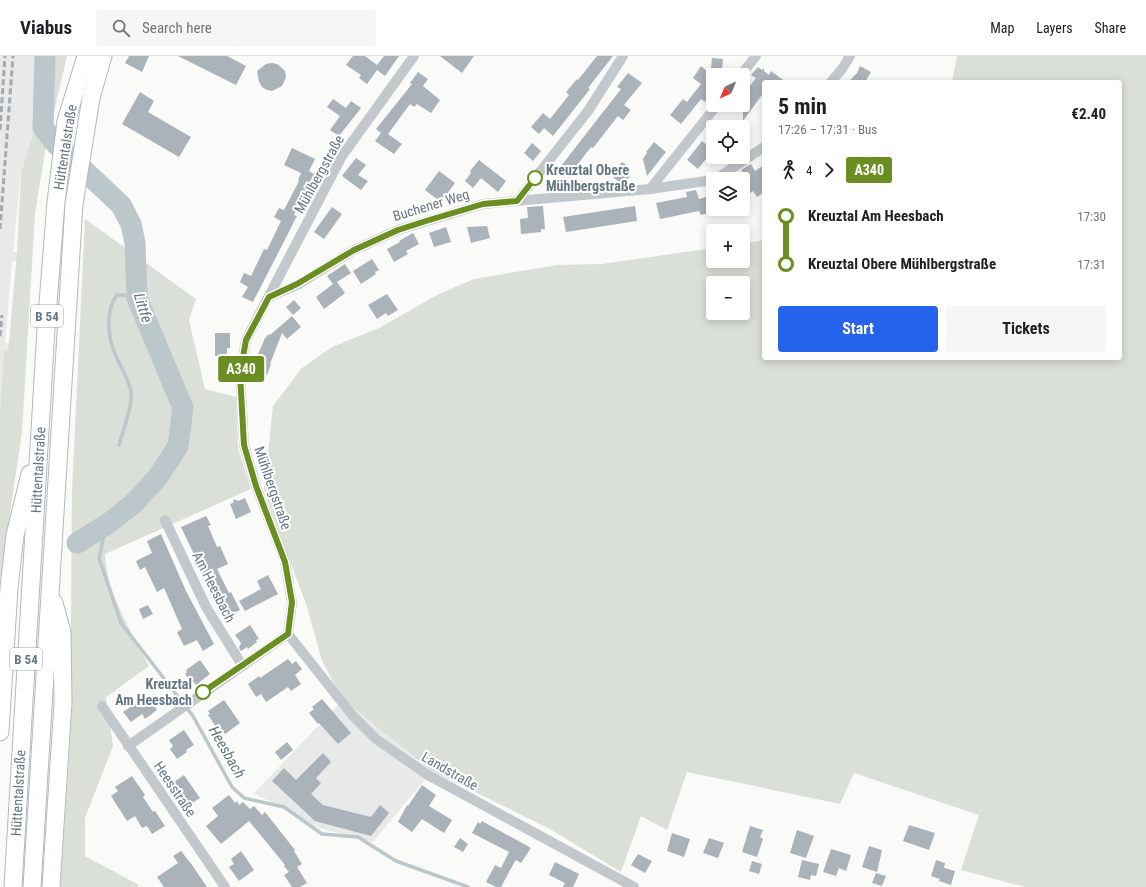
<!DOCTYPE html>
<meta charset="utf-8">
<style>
body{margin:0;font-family:"Roboto Condensed",sans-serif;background:#f6f6f6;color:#202124;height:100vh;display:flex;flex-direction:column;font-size:15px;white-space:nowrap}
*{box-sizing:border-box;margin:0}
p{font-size:13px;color:#757577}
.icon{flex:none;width:22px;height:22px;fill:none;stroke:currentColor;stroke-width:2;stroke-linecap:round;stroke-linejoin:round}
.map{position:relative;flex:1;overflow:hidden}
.panel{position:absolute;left:762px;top:24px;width:360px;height:280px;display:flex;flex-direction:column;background:#fff;border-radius:4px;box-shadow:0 2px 10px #0003}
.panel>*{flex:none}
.badge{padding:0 8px;border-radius:3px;font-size:14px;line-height:26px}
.needle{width:26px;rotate:224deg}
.fabs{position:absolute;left:706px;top:12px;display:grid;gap:8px}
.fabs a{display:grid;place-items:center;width:44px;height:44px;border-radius:4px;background:#fff;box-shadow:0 2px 10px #0003;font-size:20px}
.map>.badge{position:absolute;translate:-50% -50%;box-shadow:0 0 0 2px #fff}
.legs{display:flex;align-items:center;gap:6px;height:44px;padding:0 16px;font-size:13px}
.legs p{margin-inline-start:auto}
.overview{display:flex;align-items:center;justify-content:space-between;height:68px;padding:0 16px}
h1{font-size:22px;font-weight:700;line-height:30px}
.cta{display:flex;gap:8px;margin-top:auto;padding:8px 16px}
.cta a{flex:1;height:46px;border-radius:4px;background:#2563eb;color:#fff;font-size:16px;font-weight:700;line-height:46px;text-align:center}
.cta a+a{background:#f6f6f6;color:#202124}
ul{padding:0 16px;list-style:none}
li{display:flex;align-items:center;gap:14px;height:48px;font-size:15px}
li i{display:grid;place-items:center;width:6px;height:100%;margin:0 5px;background:currentColor}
li i::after{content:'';width:10px;height:10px;margin:-5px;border:3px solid;border-radius:50%;background:#fff}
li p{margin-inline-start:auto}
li:first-child i{background:linear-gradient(#0000 50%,currentColor 0)}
li:last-child i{background:linear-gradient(currentColor 50%,#0000 0)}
header{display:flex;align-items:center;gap:24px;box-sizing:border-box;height:56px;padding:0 20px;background:#fff;border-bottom:1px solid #e0e0e0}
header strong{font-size:19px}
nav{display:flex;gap:22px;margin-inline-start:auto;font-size:14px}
.search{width:280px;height:36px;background:#f6f6f6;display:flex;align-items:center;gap:10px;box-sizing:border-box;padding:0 14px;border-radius:4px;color:#757577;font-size:15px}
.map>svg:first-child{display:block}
.built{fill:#e8e9e9}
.green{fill:#dadfd7;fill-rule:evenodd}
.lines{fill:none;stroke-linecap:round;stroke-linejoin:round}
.stream{stroke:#bbc7cb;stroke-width:3.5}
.river{stroke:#bbc7cb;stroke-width:21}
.building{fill:#aab3b9}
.trunk-casing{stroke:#b4b9bd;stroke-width:19}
.minor{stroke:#c3c8cc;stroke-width:10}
.trunk{stroke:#fff;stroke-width:17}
.rail{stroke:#a2aab0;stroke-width:3;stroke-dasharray:6 3;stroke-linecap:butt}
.line-1-casing{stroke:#fff;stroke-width:9}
.line-1{stroke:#6b8e23;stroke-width:6}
.stop-1-dot{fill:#fff;stroke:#6b8e23;stroke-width:2}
.labels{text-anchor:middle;stroke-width:4;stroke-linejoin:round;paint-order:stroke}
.shield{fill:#fff;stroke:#939fa8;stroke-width:1}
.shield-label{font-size:13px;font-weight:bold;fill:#657683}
.street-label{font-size:14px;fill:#657683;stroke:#fff}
.stop-label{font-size:14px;font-weight:bold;fill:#657683;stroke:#fff;text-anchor:start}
.water-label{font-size:15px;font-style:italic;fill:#60757c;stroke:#fff}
</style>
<header>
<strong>Viabus</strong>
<div class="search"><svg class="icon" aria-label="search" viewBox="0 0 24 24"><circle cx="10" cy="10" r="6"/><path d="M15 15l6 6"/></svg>Search here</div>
<nav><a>Map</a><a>Layers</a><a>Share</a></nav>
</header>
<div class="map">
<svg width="1146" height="831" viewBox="0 0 1146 831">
<rect width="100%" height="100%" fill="#fafaf8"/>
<!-- built -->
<g class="built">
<path d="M0 0H40L37 65 21 117 13 196H17L16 205H12L5 287H9L8 295H4L0 354Z"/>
<path d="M343 644 432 715 373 786 319 772 254 737Z"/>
</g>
<!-- green -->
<g class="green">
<path d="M40 0H67L46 90 35 157 22 376 0 524V354L4 295H8L9 287 17 196 21 117 37 65Z"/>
<path d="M957 0H1146V831H1025L961 814 979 759 854 717 840 748 687 716 667 774 641 760 621 816 548 772 432 715 343 644 322 605 308 554 264 434 273 350 302 312 332 291 379 272 439 238 474 223 557 209 602 208 713 192V205H743V188L764 184V302H1120V26H952ZM713 227H743V257H713Z"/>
<path d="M85 163 196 243 189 264 205 333 236 341 238 392 251 433 105 498C106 536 132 577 149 610L106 641 113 690 85 762V800L139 829 137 831H60L70 688 72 434Z"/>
</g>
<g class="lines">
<!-- stream -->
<g class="stream">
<path d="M119 389C123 375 133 349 131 335 128 322 120 310 115 298 108 281 105 254 117 239H123L137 242"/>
<path d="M109 467 105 475 99 502 121 567 193 660 232 731 244 742 284 751 322 778 358 781 396 805 468 831"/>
</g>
<!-- river -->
<path class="river" d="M45 0 43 71 56 88 121 149 131 168 135 187 137 242 183 352 178 390 158 421 133 448 109 467 77 487"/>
</g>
<!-- building -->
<g class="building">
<path d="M129 0H149L142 16 125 7Z"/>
<path d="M178 0H227L246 10 236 29Z"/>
<path d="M353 0H365L377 9 384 0H399L385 20 377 14 367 28 359 22 361 19 346 9Z"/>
<path d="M440 0H474L462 17Z"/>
<path d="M597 0H613L588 32 590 33 553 80 544 72 539 78 531 71 543 57 550 63 569 39 566 36 577 23 578 24Z"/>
<path d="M712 2 723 3 722 13 711 12Z"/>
<path d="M272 7 277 8 281 11 285 15 286 21 282 30 272 35 267 34 262 31 259 26 257 15 266 8Z"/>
<path d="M701 10 713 20V36L705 46 701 43 681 68 670 59 683 43 687 46 701 28 693 22Z"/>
<path d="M860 10 871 16 865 26H848L857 17Z"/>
<path d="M758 11 762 14 764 12V15L769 19 771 15 786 26H764V36L743 65V39L756 22 751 19Z"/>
<path d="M418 16 428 23 423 30 440 44 431 57 417 48 414 51 410 48 388 78 402 88 394 98 375 85 381 77 376 73 412 28 410 27Z"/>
<path d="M628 17 642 27 624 49 631 54 623 64 618 60 593 92 591 91 571 117 561 110 621 33 617 31Z"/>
<path d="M140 36 154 45 148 56 191 81 179 101 122 68Z"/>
<path d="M333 43 346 52 351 45 361 52 339 80 330 74 340 60 327 51Z"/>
<path d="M702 85 713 94 698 113 687 104Z"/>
<path d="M654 86 666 96 647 120 643 103 647 97 646 96Z"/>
<path d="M532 87 541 95 533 105 524 97Z"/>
<path d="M292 92 315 103 309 115 314 118 294 159 297 160 253 246 242 241 248 231 240 226 244 217 251 220 264 193 267 194 281 165 274 161 279 152 284 154 299 125 298 124 301 117 284 109Z"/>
<path d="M356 102 366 109 358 119 368 125 361 134 342 120Z"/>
<path d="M479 104 506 125 498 136 481 122 473 132 465 125 471 117 470 115Z"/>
<path d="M622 106 629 111 630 120 623 129 609 118 614 113 617 112Z"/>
<path d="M751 108 755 115 764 109V136L757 141 753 135 743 142V117L741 114Z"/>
<path d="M439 115 455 127 441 146 425 134Z"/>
<path d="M696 134 699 143 713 139V156L701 159 699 155 660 163 656 147 687 141 686 136Z"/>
<path d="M543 150 545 173H541V176L521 178 520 163 528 162 527 151Z"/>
<path d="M635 150 637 165 566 176 563 161Z"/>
<path d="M332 151 342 158 324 183 314 176Z"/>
<path d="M487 170 490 182 471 187 467 171Z"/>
<path d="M446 171 451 186 434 191 429 177Z"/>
<path d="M413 177 419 188 406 195 408 198 394 206 387 193 400 186 399 185Z"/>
<path d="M372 203 379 214 375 216 376 218 361 228 353 215Z"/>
<path d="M345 208 351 217 337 226 345 237 324 253 316 241 333 228 327 220Z"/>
<path d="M387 238 398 254 388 260 386 257 377 263 368 249Z"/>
<path d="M294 244 301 252 293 259 286 251Z"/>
<path d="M292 260 301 271 287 283 282 277 270 308H271L267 319 259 315 261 309 259 308 260 304 256 303 265 282 269 278 270 279Z"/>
<path d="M215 277H230V292H227V300H215Z"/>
<path d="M245 442 251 456 236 463 230 448 233 447 234 443 238 445Z"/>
<path d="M206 460 211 469 208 470 217 491 220 490 228 508 217 513 229 537 231 536 240 554 229 559 228 557 223 559 181 471Z"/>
<path d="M161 478 186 535 214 588 203 595 197 584 184 590 177 576 182 573 164 532 157 536 145 511 140 514 136 505 152 497 147 485Z"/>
<path d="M268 519 278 538 245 555 239 545 261 533 257 525Z"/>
<path d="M148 549 153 558 143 563 139 553Z"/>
<path d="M250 569 259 583 256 584 257 586 248 593 247 591 241 595 239 592 241 587 235 579Z"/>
<path d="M288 603 292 608 296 605 302 613 295 619 301 628 291 635 288 631 266 646 261 638 256 641 248 628 259 620 260 622Z"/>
<path d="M200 604 210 618 196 629 194 626 192 628 185 618 187 616 186 614Z"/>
<path d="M147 640 157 654 145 663 142 658 131 666 123 656Z"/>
<path d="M322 643 351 677 338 688 319 667 318 668 309 657 314 653 312 651Z"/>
<path d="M224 644 240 667 225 678 218 669 216 671 208 659 210 658 208 655Z"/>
<path d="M184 674 194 689 186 694 187 696 177 703 170 693 173 690 169 684Z"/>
<path d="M287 686 293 694 281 704 275 696Z"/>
<path d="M323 697 331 706 316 722 321 727 311 738 323 749 371 761 380 749 389 757 371 780 315 765 272 725 284 712 296 724Z"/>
<path d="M184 719 200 742 186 751 171 728Z"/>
<path d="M132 720 145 739 143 741 153 756 155 755 165 770 152 778 147 770 142 772 135 760 127 765 111 740 118 735 115 731Z"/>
<path d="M422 729 436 739 429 750 452 764 444 777 422 763 412 776 398 766 407 749 408 750Z"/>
<path d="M229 739 235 747 237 745 239 749 243 746 250 753 254 750 262 759 265 756 295 794 294 795 302 808 297 811 307 827 300 831H292L284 819 289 816 284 810 285 809 249 765 221 788 206 770 218 760 212 752Z"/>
<path d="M482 765 531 792 521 807 516 804 515 805 501 831H496L486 826 495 809 501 812 509 796 472 777 478 766 480 768Z"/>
<path d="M909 769 935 777 929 794 903 785Z"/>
<path d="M750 770 763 774 760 781 763 783 757 801 742 796Z"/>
<path d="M797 774 814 780 806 802 790 797Z"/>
<path d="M672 777 690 783 684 801 667 795Z"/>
<path d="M460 782 468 788 463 796 454 791Z"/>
<path d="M709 782 724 787 718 802 703 797Z"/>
<path d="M869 790 882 794 877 816 862 811Z"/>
<path d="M831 793 851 799 846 815 839 812 836 820 823 816Z"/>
<path d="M181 795 192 809 207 831H164L157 821 178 807 173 800Z"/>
<path d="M241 795 254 814 239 825 229 811 234 808 231 803Z"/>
<path d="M638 798 652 805 645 817 631 809Z"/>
<path d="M802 804 819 808 816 820 811 819 810 824 798 821Z"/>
<path d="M936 804 945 807 944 812 955 815 951 829 939 825 940 823 931 820Z"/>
<path d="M752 805 762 808 759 818 749 815Z"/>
<path d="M555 806 579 818 573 831H563L565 827 549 819Z"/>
<path d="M876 817 886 820 882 830 872 827Z"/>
</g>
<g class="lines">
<!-- trunk casing -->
<g class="trunk-casing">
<g id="trunk">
<path d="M0 676 9 532 15 479 30 418"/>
<path d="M13 831 46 273 56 146 66 65 86 0"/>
<path d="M32 831 74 148 91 42 103 0"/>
<path d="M51 831 63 647 62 576 54 547"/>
</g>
</g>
<!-- minor -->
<g class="minor">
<path d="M741 19 756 0"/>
<path d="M831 26 842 13 850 0"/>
<path d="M716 123 764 91"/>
<path d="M650 133 717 49"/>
<path d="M517 145 588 55 623 0"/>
<path d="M269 241 297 229 354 194 398 174 483 148 650 133 713 124"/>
<path d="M165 464 206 551 242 609"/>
<path d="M288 578 353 660 376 683 428 719 634 831"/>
<path d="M102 650 225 831"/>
<path d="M128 690 288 578 292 547 285 505 256 430 244 389 240 318 246 284 342 100 414 0"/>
</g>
<!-- trunk -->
<use href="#trunk" class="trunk"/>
<!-- rail -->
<g class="rail">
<path d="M0 74 5 0"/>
<path d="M0 173 13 0"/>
<path d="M0 280 2 259"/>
</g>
</g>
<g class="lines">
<!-- line-1 casing -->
<g class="line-1-casing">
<path id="line-1" d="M203 636 288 578 292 546 285 506 256 430 244 389 240 318 246 284 269 241 297 228 354 194 398 174 426 165 483 148 517 145 535 122"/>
</g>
<!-- line-1 -->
<use href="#line-1" class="line-1"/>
</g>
<!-- markers -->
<g class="stop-1-dot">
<circle cx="535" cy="122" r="7"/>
<circle cx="203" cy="636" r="7"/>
</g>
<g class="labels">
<!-- shield labels -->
<g class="shield">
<rect x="31" y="249" width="32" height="22" rx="3"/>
<rect x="10" y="592" width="32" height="22" rx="3"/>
</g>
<g class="shield-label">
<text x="47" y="265">B 54</text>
<text x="26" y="608">B 54</text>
</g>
<!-- street labels -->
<g class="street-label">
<text transform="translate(65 91) rotate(-81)" y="5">Hüttentalstraße</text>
<text transform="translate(319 118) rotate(-61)" y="5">Mühlbergstraße</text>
<text transform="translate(431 149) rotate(-17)" y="5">Buchener Weg</text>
<text transform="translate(38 414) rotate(-87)" y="5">Hüttentalstraße</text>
<text transform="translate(273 432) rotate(71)" y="5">Mühlbergstraße</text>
<text transform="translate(214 531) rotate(63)" y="5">Am Heesbach</text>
<text transform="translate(450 715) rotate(30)" y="5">Landstraße</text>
<text transform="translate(175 733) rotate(56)" y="5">Heesstraße</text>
<text transform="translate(18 737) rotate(-87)" y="5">Hüttentalstraße</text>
</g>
<!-- stop labels -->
<g class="stop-label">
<text x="546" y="119">Kreuztal Obere<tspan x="546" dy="16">Mühlbergstraße</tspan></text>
<text x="192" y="633" text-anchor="end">Kreuztal<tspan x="192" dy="16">Am Heesbach</tspan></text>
</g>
<!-- water labels -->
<g class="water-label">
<text transform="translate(143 252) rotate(73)" y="5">Littfe</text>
<text transform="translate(227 696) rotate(60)" y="5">Heesbach</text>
</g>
</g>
</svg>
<div class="fabs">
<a><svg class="needle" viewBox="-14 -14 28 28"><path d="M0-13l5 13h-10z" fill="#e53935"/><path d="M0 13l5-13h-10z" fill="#757577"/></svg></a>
<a><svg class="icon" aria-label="locate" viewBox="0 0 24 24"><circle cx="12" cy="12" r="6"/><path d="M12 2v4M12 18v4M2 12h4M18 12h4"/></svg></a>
<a><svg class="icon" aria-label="layers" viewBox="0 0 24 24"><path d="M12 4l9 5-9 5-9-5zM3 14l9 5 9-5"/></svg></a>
<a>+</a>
<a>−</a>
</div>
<b class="badge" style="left:241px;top:313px;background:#6b8e23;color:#fff">A340</b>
<section class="panel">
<div class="overview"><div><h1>5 min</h1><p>17:26 – 17:31 · Bus</p></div><b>€2.40</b></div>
<div class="legs"><svg class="icon" aria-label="walk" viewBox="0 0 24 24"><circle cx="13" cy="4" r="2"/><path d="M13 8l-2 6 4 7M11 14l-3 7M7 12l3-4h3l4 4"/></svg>4<svg class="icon" aria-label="forward" viewBox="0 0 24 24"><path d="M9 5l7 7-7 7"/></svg><b class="badge" style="background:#6b8e23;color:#fff">A340</b></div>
<ul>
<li><i style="color:#6b8e23"></i><b>Kreuztal Am Heesbach</b><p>17:30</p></li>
<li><i style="color:#6b8e23"></i><b>Kreuztal Obere Mühlbergstraße</b><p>17:31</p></li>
</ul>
<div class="cta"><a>Start</a><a>Tickets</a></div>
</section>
</div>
